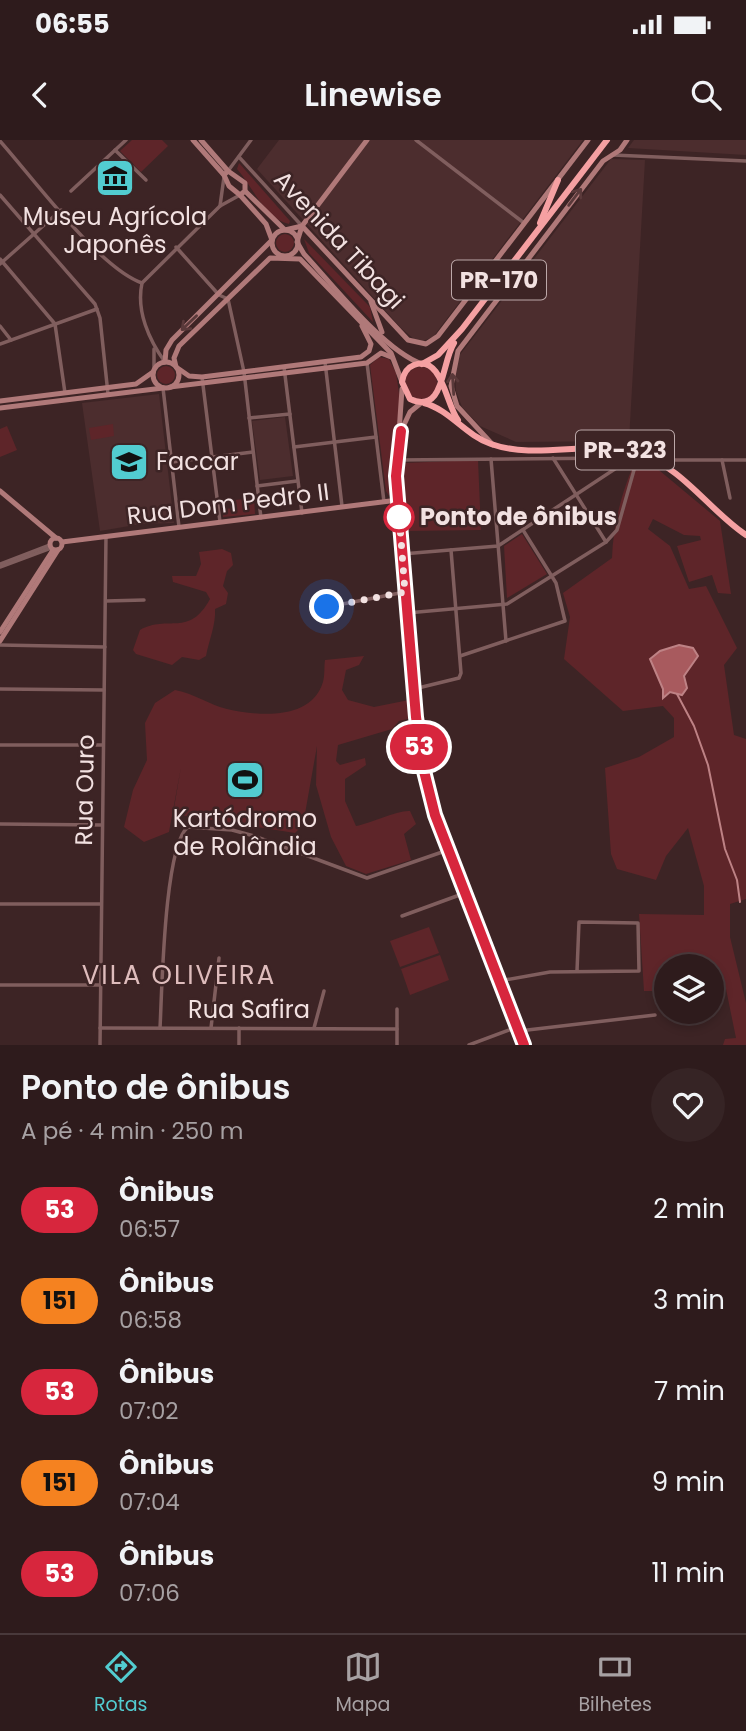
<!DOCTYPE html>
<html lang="pt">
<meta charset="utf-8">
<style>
body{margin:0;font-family:Poppins,sans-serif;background:#362425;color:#f1f3f6;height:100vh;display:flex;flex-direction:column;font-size:26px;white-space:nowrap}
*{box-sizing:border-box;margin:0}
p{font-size:23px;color:#a7a1a3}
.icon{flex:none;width:38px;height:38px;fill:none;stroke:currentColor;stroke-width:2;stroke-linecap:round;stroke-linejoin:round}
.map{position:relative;height:905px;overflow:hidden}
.side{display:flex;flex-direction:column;background:#2e1b1c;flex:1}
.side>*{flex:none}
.badge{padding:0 14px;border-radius:23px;font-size:24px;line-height:46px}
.buttons{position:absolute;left:654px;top:814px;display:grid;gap:14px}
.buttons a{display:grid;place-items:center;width:70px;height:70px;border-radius:50%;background:#2e1b1c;box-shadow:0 4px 10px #0003,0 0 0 2px #49393b;font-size:35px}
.you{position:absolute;width:35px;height:35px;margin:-18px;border:5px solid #fff;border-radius:50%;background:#1a73e8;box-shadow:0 0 0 10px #1a73e833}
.map>.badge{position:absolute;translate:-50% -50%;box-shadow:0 0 0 4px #fff}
.round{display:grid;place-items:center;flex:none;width:74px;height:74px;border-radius:37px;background:#362425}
.head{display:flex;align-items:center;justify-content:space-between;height:119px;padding:0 21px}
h1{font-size:33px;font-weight:600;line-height:52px}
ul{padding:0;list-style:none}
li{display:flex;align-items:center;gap:21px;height:91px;padding:0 21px}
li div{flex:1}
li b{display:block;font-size:26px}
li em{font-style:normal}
li .badge{min-width:77px;font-weight:700;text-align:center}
.status{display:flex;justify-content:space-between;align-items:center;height:49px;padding:0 35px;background:#2e1b1c;direction:ltr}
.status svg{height:19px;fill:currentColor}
header{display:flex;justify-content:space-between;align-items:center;height:91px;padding:0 21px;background:#2e1b1c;font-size:32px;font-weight:600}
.tabs{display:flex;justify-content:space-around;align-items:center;height:98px;border-top:2px solid #49393b;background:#2e1b1c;font-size:19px;color:#a7a1a3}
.tabs a{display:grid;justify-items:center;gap:4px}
.tabs .selected{color:#52ccd0}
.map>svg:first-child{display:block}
.built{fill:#4c2d2e}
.green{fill:#5e2529}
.water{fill:#a85a5e;stroke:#be8285;stroke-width:2}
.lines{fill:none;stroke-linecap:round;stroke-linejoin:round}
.stream{stroke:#be8285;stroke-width:2}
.street{stroke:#805e5e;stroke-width:3.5}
.secondary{stroke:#b07979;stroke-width:5}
.highway{stroke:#f5a0a2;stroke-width:6}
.oneway{stroke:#5a393a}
.line-casing{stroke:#fff;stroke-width:16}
.line{stroke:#d7263d;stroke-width:10}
.walk{stroke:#f2e1e1;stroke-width:7;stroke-dasharray:0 12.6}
.stop-dot{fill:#fff;stroke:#d7263d;stroke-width:3.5}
.labels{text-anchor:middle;stroke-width:5;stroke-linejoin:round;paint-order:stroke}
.shield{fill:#3d2425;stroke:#bca8a9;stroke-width:2}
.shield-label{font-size:23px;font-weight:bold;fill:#f2e1e1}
.poi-label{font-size:24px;fill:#f2e1e1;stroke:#3d2425}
.street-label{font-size:24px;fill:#f2e1e1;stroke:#3d2425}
.stop-label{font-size:24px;font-weight:bold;fill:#f2e1e1;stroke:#3d2425;text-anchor:start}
.neighbourhood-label{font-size:26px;letter-spacing:2px;fill:#debcbc;stroke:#3d2425}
</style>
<div class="status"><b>06:55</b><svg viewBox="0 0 49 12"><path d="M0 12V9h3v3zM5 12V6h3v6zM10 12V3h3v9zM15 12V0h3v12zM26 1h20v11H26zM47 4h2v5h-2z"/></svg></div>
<header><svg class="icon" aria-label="back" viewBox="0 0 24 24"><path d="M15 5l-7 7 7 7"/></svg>Linewise<svg class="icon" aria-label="search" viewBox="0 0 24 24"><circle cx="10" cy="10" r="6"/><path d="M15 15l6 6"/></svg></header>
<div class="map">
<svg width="746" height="905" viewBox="0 0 746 905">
<rect width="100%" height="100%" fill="#3d2425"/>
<!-- built -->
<g class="built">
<path d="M279 0H583L433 197 423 201 415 200 401 188 257 29Z"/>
<path d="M634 0H746V15L628 8Z"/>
<path d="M611 19 645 20 629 301 516 302 480 286 462 267 456 251 455 233 459 216Z"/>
<path d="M159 254 174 383 141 384 100 391 82 263Z"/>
<path d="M285 277 293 336 260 340 252 281Z"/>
</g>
<!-- green -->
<g class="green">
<path d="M132 0H162L168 6 141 32 120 11Z"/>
<path d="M239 23 290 81 289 84C264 78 253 47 237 29Z"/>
<circle cx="285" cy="103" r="9"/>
<path d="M304 99 370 167 373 182 309 113Z"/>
<path d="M379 217 389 219 396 233 400 260 389 356 386 351 370 225Z"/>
<circle cx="166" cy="235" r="9"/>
<circle cx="421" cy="243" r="16"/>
<path d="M113 284 114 296 91 300 89 288Z"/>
<path d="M7 286 17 310 0 317V289Z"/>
<path d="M478 320 481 390 405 391 403 323Z"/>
<path d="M647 324 654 326 720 381 731 454 718 453 712 435 689 442 677 406 701 400 700 396 684 395 653 379 648 389 670 406 689 449 706 446 737 508 724 525 734 595 746 599V759L730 764V797L746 863V905H723L725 899 736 898 726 849H712V826H667V851H644L639 774 704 775V746L688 688 666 716 656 740 617 729 611 714 605 628 639 617 674 597V578L663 566 623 571 564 519 570 477 563 453 612 418C613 386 621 355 633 326Z"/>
<path d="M254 358 255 374 223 377 222 369 236 368 235 360Z"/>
<path d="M522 394 547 434 507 458 504 406Z"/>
<path d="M222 409 231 413 233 425 227 431 223 446 228 453 226 464 215 469C216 485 209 500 206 516L199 520 182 517 172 525 136 514 133 510 140 490C168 474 189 498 210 459L206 452 173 442 172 436H196L201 424 199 412Z"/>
<path d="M364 516 359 525 346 530 342 550 348 560 374 567 409 560 412 578 399 581 392 589 338 605 336 621 340 625 365 618 366 625 345 639V661L356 686C372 683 397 670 410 671L416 684 404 694 411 720 366 734 346 726 331 697 316 645 317 606 303 685 295 693 173 674 181 627 169 692 144 702 124 687 133 650 147 620 145 583 155 563 175 550C195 554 210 565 227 569 258 576 311 581 323 542 325 535 324 526 325 520Z"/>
<path d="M429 787 439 813 400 827 390 801Z"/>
<path d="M440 815 449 840 410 855 401 829Z"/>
</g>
<!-- water -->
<path class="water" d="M679 505 693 508 698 516 684 536 687 548 682 555 670 552 663 558V549L650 519 660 511Z"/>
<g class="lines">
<!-- stream -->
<path class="stream" d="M677 554 694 586 708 625 725 709 737 740 740 762"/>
<!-- street -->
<g class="street">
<path d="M416 0 524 83"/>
<path d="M0 1C33 38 99 128 142 143"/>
<path d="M115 10 146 40"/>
<path d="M613 15 746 21"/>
<path d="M239 17 302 86"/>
<path d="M228 31 251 0"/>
<path d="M71 51 126 0"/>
<path d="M0 55 95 164 100 178 108 254"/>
<path d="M220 66 224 37"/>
<path d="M176 107 219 155 228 159 244 232 261 378"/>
<path d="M0 119 55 184 65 253"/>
<path d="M0 124 61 70"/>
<path d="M0 186 11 200"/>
<path d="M0 204 97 169"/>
<path d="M154 209V230"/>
<path d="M165 222C149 200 136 171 142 143L220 66 240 55"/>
<path d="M325 222 342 366"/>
<path d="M367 223 384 362"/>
<path d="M284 227 302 373"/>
<path d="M202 237 220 382"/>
<path d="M163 248 179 387"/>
<path d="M249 278 290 274"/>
<path d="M294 307 376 297"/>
<path d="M553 318 606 402"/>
<path d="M491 319 506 501"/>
<path d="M397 320 616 318 636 323 617 390 606 402 507 464 407 473"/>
<path d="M722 320 730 358"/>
<path d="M172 322 253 312"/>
<path d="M666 327 672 320H746"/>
<path d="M257 346 297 341"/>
<path d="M402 414 498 406 627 321"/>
<path d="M0 424 50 405"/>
<path d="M0 427 51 408"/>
<path d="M106 461 144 460"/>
<path d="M327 467 405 452"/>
<path d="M0 505 105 507"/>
<path d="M460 516 565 481 556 443 523 390"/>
<path d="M0 549 104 550"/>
<path d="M414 549 459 538 461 533 451 410"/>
<path d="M0 605H103"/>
<path d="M0 684 102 685"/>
<path d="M0 764H101"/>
<path d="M402 776 465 753"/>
<path d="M499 841 550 832 639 831 638 783 579 782 577 831"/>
<path d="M0 845H99"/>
<path d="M100 888 397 889"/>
<path d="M160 888C162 853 164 705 188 687L232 690 254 696 367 738 448 710"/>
<path d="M211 888 219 818"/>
<path d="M314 888 324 851"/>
<path d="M519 891 655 875"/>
<path d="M100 905 106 396"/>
<path d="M239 905V888"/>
<path d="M397 905V869"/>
<path d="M469 905 517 887"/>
</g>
<!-- secondary -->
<g class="secondary">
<path d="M193 0 224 35"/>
<path d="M201 0 228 31"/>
<path d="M367 0 302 86 297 102 304 114C332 144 384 211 422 224"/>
<path d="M228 31 245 43V51L240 55 229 46 224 35Z"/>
<path d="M245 51 285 90 302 86"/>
<path d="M302 86 408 200 426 204 438 196 588 0"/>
<circle cx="285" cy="103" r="13"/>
<path d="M371 162 382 192"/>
<path d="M362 186 371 204 369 211 361 217 202 237 189 236 176 227 174 218 179 206 270 118 300 119 391 213 402 242"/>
<path d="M165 222 166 210 172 200 272 100 266 84 240 55"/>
<circle cx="166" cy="235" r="13"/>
<path d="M170 247 367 223 381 213 391 217"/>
<path d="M402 249 396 336 416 577 424 631 435 675 524 905"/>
<path d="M0 261 136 244 153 232"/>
<path d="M0 268 163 248"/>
<path d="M402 289 410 272 421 263"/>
<path d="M493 305 457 266 451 246 458 211 603 21 620 10 627 0"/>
<path d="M0 351 56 398"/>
<circle cx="56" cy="404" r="6"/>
<path d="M62 402 398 360"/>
<path d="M0 492 53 410"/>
<path d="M0 501 58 410"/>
</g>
<!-- highway -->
<g class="highway">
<path d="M540 83 558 40"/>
<path d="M491 156 514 137"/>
<path d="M454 203C441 223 445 275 410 259L402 242C403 235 406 228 414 225 442 214 446 265 458 280"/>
<path d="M422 224 438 215 462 189 607 0"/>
<path d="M424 263C450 270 465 295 491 304 539 321 593 298 640 314 682 327 710 371 746 395"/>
</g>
</g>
<!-- one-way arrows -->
<defs><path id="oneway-shaft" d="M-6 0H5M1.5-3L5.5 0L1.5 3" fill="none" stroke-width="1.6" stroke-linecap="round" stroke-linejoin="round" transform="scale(1.75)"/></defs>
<g class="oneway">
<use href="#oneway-shaft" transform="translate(575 57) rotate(-53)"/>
<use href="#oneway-shaft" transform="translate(189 183) rotate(136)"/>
<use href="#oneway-shaft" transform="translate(453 244) rotate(-94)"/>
</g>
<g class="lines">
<!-- line casing -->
<g class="line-casing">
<path id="line" d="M401 291 396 336 416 577 424 631 435 675 524 905"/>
</g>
<!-- line -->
<use href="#line" class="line"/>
<!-- walk -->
<path class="walk" d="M327 467 405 452 399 373V377"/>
</g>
<!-- icons -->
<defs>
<g id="museum-square" transform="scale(2.0125)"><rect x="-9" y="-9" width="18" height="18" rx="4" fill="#52ccd0" stroke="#3d2425"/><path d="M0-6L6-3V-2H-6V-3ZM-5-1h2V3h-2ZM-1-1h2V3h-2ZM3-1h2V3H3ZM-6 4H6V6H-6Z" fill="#111"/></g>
<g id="university-square" transform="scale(2.0125)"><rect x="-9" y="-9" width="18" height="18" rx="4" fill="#52ccd0" stroke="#3d2425"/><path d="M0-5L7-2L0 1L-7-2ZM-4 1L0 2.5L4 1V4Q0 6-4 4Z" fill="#111"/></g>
<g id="stadium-square" transform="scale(2.0125)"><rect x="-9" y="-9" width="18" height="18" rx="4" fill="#52ccd0" stroke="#3d2425"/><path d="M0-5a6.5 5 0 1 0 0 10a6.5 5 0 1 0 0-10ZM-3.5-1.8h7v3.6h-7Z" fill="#111"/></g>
</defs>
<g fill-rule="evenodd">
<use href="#museum-square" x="115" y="38"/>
<use href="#university-square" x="129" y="322"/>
<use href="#stadium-square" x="245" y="640"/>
</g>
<!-- markers -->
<circle class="stop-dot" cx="399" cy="377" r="14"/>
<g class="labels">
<!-- shield labels -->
<g class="shield">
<rect x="452" y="120.5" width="94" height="39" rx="5"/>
<rect x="576" y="290.5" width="98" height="39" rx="5"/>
</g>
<g class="shield-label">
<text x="499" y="148">PR-170</text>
<text x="625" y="318">PR-323</text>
</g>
<!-- poi labels -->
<g class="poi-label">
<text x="115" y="85">Museu Agrícola<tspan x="115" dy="28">Japonês</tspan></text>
<text x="156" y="330" text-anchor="start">Faccar</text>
<text x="245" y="687">Kartódromo<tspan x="245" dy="28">de Rolândia</tspan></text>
</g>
<!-- street labels -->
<g class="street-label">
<text transform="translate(339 100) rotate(47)" y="8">Avenida Tibagi</text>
<text transform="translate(228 364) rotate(-7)" y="8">Rua Dom Pedro II</text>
<text transform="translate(85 650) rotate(-89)" y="8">Rua Ouro</text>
<text x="249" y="878">Rua Safira</text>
</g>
<!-- stop labels -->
<g class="stop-label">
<text x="420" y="385">Ponto de ônibus</text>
</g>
<!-- neighbourhood labels -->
<g class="neighbourhood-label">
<text x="179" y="844">VILA OLIVEIRA</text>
</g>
</g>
</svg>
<div class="buttons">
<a><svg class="icon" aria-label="layers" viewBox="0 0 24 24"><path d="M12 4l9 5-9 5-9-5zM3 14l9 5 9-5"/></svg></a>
</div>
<div class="you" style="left:327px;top:467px"></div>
<b class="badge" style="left:419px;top:607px;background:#d7263d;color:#fff">53</b>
</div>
<section class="side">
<div class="head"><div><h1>Ponto de ônibus</h1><p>A pé · 4 min · 250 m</p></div><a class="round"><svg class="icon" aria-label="heart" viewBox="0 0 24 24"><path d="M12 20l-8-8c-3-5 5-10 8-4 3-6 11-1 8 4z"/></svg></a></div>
<ul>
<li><span class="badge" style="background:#d7263d;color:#fff">53</span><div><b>Ônibus</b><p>06:57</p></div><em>2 min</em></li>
<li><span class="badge" style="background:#f58220;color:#111">151</span><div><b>Ônibus</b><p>06:58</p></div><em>3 min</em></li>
<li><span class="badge" style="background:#d7263d;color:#fff">53</span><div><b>Ônibus</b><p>07:02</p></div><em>7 min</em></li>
<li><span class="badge" style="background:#f58220;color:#111">151</span><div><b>Ônibus</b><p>07:04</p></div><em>9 min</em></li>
<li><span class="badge" style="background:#d7263d;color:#fff">53</span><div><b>Ônibus</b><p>07:06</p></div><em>11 min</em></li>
</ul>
</section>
<nav class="tabs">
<a class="selected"><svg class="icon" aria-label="directions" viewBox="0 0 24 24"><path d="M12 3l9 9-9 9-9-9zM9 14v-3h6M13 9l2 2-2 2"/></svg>Rotas</a>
<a><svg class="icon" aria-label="map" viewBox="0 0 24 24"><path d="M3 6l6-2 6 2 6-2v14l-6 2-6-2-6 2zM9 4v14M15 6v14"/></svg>Mapa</a>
<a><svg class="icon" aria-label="tickets" viewBox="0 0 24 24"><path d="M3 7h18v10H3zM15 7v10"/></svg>Bilhetes</a>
</nav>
